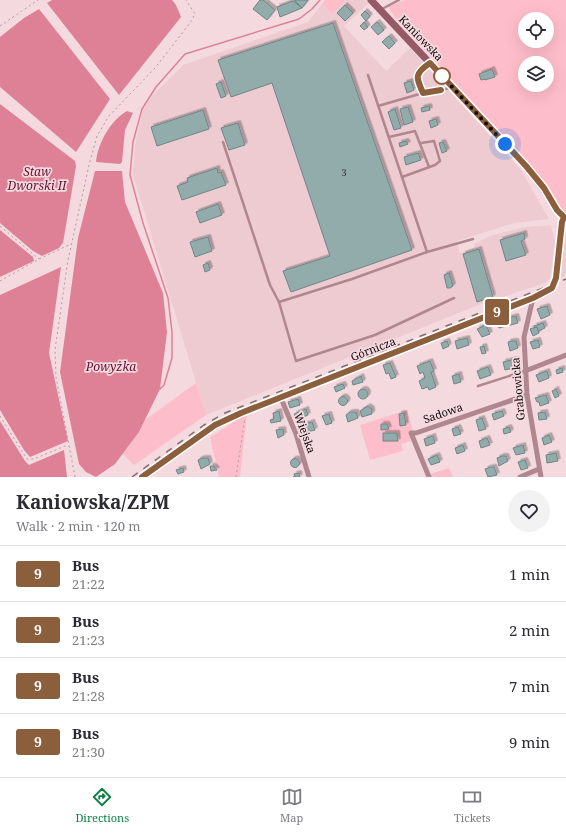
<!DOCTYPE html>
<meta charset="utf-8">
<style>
body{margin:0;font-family:"Noto Serif",serif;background:#f2f2f3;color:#2b2b33;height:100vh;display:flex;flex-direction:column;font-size:15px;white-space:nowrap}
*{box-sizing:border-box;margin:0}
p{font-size:13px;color:#7c7c81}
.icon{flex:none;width:22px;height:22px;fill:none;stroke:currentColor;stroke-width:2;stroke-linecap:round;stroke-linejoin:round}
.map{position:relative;height:477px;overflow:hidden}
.drawer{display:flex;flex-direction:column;background:#fff;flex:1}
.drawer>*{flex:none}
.badge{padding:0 8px;border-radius:3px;font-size:14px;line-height:26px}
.buttons{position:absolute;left:518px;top:12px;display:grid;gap:8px}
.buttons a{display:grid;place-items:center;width:36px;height:36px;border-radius:50%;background:#fff;box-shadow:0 4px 16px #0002;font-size:20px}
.you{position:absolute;width:20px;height:20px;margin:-10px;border:3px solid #fff;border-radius:50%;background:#1a73e8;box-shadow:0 0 0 6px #1a73e833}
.map>.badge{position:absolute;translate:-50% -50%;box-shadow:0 0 0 2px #fff}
.round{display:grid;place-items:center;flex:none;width:42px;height:42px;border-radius:21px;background:#f2f2f3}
.summary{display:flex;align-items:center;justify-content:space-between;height:68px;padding:0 16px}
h1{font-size:19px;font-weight:700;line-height:30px}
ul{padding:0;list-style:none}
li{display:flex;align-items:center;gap:12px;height:56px;padding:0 16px;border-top:1px solid #e1e1e2}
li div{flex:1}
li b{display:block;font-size:15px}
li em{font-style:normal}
li .badge{min-width:44px;font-weight:700;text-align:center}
.tabs{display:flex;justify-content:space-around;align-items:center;height:56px;border-top:1px solid #e1e1e2;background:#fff;font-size:11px;color:#7c7c81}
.tabs a{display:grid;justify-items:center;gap:2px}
.tabs .active{color:#0b8043}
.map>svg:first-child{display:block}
.built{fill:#edcbd1}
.green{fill:#febdca;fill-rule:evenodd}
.water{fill:#df8196}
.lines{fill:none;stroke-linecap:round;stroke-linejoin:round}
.stream{stroke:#df8196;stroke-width:1.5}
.building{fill:#92acab;stroke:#6d8685;filter:url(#shadow)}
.path{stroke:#b09b9f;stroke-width:1;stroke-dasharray:2 3;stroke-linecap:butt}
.lane{stroke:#b1878f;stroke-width:2.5}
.street{stroke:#b1878f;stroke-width:5}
.secondary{stroke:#965a67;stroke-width:7}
.rail{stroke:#7e6d70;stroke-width:1.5;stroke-dasharray:7 7;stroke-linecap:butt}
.line-casing{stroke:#fff;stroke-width:9}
.line{stroke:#8b5e3c;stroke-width:6}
.walk{stroke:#11090a;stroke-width:4;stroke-dasharray:0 7.2}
.stop-dot{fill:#fff;stroke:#8b5e3c;stroke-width:2}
.labels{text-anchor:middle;stroke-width:3.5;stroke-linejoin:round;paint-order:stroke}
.number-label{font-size:9px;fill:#313232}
.street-label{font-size:11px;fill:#11090a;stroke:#f4dadf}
.water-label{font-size:12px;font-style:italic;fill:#640f2d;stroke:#f4dadf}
</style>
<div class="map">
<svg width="566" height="477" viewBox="0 0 566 477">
<defs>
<filter id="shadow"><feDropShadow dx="2.5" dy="-2.5" stdDeviation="0" flood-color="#0004"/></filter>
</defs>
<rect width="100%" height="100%" fill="#f4dadf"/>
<!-- built -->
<g class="built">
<path d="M346 0H366L369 3 344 26 386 71 410 48 521 170 549 219 514 223 457 241 460 253 475 247 474 244 490 236 525 227 551 225 555 242 550 278 545 283 476 306 206 415 133 175 135 144 143 110 153 95 183 65 308 22 322 4 332 14Z"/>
<path d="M566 226V275L560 278Z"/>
</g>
<!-- green -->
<g class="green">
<path d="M325 0H346L332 14 322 4Z"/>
<path d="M406 0H566V215L564 216 545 184 394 16 388 6ZM525 19H547V41H525ZM525 63H547V85H525Z"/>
<path d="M196 383 206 415 134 465 123 454 139 432 145 420Z"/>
<path d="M407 410 413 431 408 432 411 441 401 444 403 451 370 460 360 425Z"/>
<path d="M247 414 240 477H219L210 437Z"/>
<path d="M449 468 453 477H431L430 474Z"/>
</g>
<!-- water -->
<g class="water">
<path d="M52 0H172L176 5 181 17 119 95 47 3Z"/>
<path d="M39 9 110 99 76 152 0 87V37L24 18Z"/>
<path d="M0 104 75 161 76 166 63 243 59 248 42 256 33 251 0 223Z"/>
<path d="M127 111 133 113 125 130 122 162 120 164 96 162C98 143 110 121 127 111Z"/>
<path d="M95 171H122L125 202 163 293 167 332 160 389 139 432 115 464 96 477 86 472 79 464 60 372 78 238Z"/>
<path d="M0 230 33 257 34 261 0 277Z"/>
<path d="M61 267 49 353 68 441 30 457 24 450 0 410V295Z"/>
<path d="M0 421 25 461 29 465 64 450 67 477H0Z"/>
</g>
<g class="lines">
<!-- stream -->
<path class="stream" d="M160 389 164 385 172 358V332L168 298 143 223 130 175 133 142 142 109 156 87 185 54 299 19 312 9 320 0"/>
</g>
<!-- building -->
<g class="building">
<path d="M260 0H263L275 10 267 20 253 9Z"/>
<path d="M294 0H308L302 8Z"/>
<path d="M293 1 302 8 280 17 277 7Z"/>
<path d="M345 5 353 13 345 21 337 13Z"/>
<path d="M365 11 370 16 366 21 361 15Z"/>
<path d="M364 22 368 27 364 30 360 26Z"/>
<path d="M377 22 384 30 378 35 371 27Z"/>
<path d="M333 23 412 250 291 292 283 271 330 256 272 83 231 97 218 60Z"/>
<path d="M389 36 395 43 389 49 382 42Z"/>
<path d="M492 69 495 77 485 80V79L481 80 479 74Z"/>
<path d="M411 81 414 90 407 93 404 83Z"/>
<path d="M221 82 226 96 221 98 216 84Z"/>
<path d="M429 106 430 110 422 112 421 108Z"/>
<path d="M408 107 413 122 404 125 400 109Z"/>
<path d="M395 109 401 128 394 130 388 112Z"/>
<path d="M203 110 209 129 157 146 151 127Z"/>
<path d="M436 119 438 125 431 128 429 121Z"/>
<path d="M238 123 245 145 229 150 221 128Z"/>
<path d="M406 141 408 144 400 147 399 143Z"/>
<path d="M443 142 447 151 442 153 439 143Z"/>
<path d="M418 153 421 160 406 165 404 157Z"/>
<path d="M217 168 218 173 221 172 226 185 182 200 177 186 188 182 187 178Z"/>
<path d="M218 204 222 215 200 223 196 212Z"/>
<path d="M524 233 525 239 521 241 526 255 506 261 500 240Z"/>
<path d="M208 237 212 251 195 257 190 242Z"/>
<path d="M479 249 493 297 477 302 463 254Z"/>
<path d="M208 263 210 270 205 272 203 265Z"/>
<path d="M449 273 453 286 450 288H447L444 275Z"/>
<path d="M547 306 550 315 541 319 537 309Z"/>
<path d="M516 316 518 323 499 328 497 321Z"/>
<path d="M543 323 545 328 538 331 534 326Z"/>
<path d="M486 325 490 334 482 337 477 329Z"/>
<path d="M537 327 539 333 533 336 530 329Z"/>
<path d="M467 338 469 345 457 349 455 341Z"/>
<path d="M538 340 540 347 533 349 530 342Z"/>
<path d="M447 341 449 346 443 349 441 343Z"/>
<path d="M512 341H516L518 348 510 351 508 342Z"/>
<path d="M484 346 486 353 482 354 480 347Z"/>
<path d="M516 359 518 367 505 370 503 362Z"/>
<path d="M430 361 434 371 431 372 436 387 429 390 428 387 422 389 419 381 425 378 423 372 420 374 417 366Z"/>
<path d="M390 363 396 377 391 379 389 373 386 374 383 365Z"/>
<path d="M488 367 491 375 480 379 477 371Z"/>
<path d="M562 368 563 372 557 374 556 370Z"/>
<path d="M547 371 549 378 539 382 536 375Z"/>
<path d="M459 374 461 382 454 384 452 376Z"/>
<path d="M361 376 363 382 353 385 352 381Z"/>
<path d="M343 384 345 388 336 392 334 387Z"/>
<path d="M556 389 559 396 555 398 552 391Z"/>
<circle cx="363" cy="394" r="5"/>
<path d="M546 395 549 403 540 406 539 402H537L535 398Z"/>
<circle cx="343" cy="401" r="4.5"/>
<path d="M298 399 300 405 290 408 288 402Z"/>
<path d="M368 406 372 409V414L362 417 360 411Z"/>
<path d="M306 409 308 415 297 420 294 414Z"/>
<path d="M279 411 281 421 271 423 270 420 274 419 273 413Z"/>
<path d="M502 411 504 416 494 420 492 414Z"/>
<path d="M350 412H356L358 418 348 422 346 415Z"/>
<path d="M545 412 547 419 539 420 538 413Z"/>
<path d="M404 413 406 425 400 426 399 414Z"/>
<path d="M329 414 332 423 326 425 322 416Z"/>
<path d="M482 418 486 429 479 431 476 420Z"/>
<path d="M312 422 315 430 308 432 305 424Z"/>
<path d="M381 424H387L389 429 381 430Z"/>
<path d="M458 427 461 434 454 436 452 429Z"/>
<path d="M509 427 511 432 504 434 503 429Z"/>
<path d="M283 429 284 435 278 438 276 430Z"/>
<path d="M383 433H397L398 441H383Z"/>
<path d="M549 435 552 442 544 445 542 438Z"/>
<path d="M433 436 435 443 426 446 424 439Z"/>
<path d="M487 438 490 445 481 448 479 441Z"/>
<path d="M463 445 465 451 457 454 455 448Z"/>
<path d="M523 445 525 453 516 455 513 448Z"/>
<path d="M556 453 558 461 547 463 546 455Z"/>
<path d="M437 455 440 462 431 465 428 459Z"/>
<path d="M502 456H506L508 461 499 466 497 458Z"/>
<path d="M202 458H208L210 464 201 469 198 460Z"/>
<circle cx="295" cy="463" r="4.5"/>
<path d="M525 460 528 468 521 470 518 462Z"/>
<path d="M210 466H214L217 470 211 471Z"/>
<path d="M491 467H494L497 475 488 477 485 469Z"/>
<path d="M183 468 184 472 178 474 176 470Z"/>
<path d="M299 473 300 477H293H295L294 474Z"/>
</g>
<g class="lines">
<!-- path -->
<g class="path">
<path d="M0 26 38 0"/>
<path d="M0 226 39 259"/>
<path d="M0 281 39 259 71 244"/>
<path d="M0 416 27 459H34L65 446H69"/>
<path d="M75 477 56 377 55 350 68 260 89 165 97 136 109 116 155 68 190 23 195 14 186 0"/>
<path d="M236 477 245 418"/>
</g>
<!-- lane -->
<g class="lane">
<path d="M380 10 399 0"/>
<path d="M368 75 427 252"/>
<path d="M423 93 417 78 421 69 428 64"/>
<path d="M378 106 423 93 451 88"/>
<path d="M389 137 415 131 429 167"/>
<path d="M223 142 270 285 279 302 296 361 375 335 454 298"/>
<path d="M402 177 435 165 440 161 434 141 421 143"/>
<path d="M279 302 352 279 427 252 473 239"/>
<path d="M478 386 525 371"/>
</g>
<!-- street -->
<g class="street">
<path d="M533 298 524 337 527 395 541 477"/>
<path d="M525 371 566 355"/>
<path d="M280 396 296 434 309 477"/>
<path d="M429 477 411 433H416L527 395"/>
<path d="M520 477 539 469"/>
</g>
<!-- secondary -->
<g class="secondary">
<path d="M371 0 526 166 543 188 557 210 566 217"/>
<path d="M142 477 215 425 241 413 533 298 552 288 556 278 562 223 565 217"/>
</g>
<!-- rail -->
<path class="rail" d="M132 477 204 425 225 413 566 279"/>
</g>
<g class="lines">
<!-- line casing -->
<g class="line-casing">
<path id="line" d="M142 477 215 425 241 413 533 298 552 288 556 278 562 222 564 217 557 210 544 188 526 166 430 63C414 74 416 77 423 93L441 90"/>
</g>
<!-- line -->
<use href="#line" class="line"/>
<!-- walk -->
<path class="walk" d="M442 76 505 144"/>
</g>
<!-- markers -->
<circle class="stop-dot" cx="442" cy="76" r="8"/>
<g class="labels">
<!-- number labels -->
<g class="number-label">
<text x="344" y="176">3</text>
</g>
<!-- street labels -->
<g class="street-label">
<text transform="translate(421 38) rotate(46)" y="4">Kaniowska</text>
<text transform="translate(373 349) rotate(-21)" y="4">Górnicza</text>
<text transform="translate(518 389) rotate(-95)" y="4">Grabowicka</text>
<text transform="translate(443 413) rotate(-19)" y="4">Sadowa</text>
<text transform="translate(305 433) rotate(70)" y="4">Wiejska</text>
</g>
<!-- water labels -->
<g class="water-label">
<text x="37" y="176">Staw<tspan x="37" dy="14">Dworski II</tspan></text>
<text x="111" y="371">Powyżka</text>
</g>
</g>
</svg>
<div class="buttons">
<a><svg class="icon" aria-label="locate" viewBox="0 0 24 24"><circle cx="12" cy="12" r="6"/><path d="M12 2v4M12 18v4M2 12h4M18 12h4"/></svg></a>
<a><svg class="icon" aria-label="layers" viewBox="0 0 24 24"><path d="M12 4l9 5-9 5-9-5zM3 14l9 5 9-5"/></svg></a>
</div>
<div class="you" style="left:505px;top:144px"></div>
<b class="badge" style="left:497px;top:312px;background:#8b5e3c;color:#fff">9</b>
</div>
<section class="drawer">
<div class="summary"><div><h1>Kaniowska/ZPM</h1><p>Walk · 2 min · 120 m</p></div><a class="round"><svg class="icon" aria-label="heart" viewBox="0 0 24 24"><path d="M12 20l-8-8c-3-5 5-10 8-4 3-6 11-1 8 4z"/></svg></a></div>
<ul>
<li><span class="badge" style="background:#8b5e3c;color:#fff">9</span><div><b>Bus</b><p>21:22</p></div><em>1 min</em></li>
<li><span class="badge" style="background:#8b5e3c;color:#fff">9</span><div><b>Bus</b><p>21:23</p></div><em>2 min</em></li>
<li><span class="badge" style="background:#8b5e3c;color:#fff">9</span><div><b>Bus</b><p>21:28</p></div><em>7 min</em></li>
<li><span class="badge" style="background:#8b5e3c;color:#fff">9</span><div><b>Bus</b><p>21:30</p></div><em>9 min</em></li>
</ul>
</section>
<nav class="tabs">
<a class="active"><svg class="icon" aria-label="directions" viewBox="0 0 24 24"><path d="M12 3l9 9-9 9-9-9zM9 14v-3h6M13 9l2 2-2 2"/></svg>Directions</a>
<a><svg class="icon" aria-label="map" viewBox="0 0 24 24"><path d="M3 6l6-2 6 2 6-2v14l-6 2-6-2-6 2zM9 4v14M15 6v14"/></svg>Map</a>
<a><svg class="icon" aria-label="tickets" viewBox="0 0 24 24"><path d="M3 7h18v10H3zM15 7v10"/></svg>Tickets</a>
</nav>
